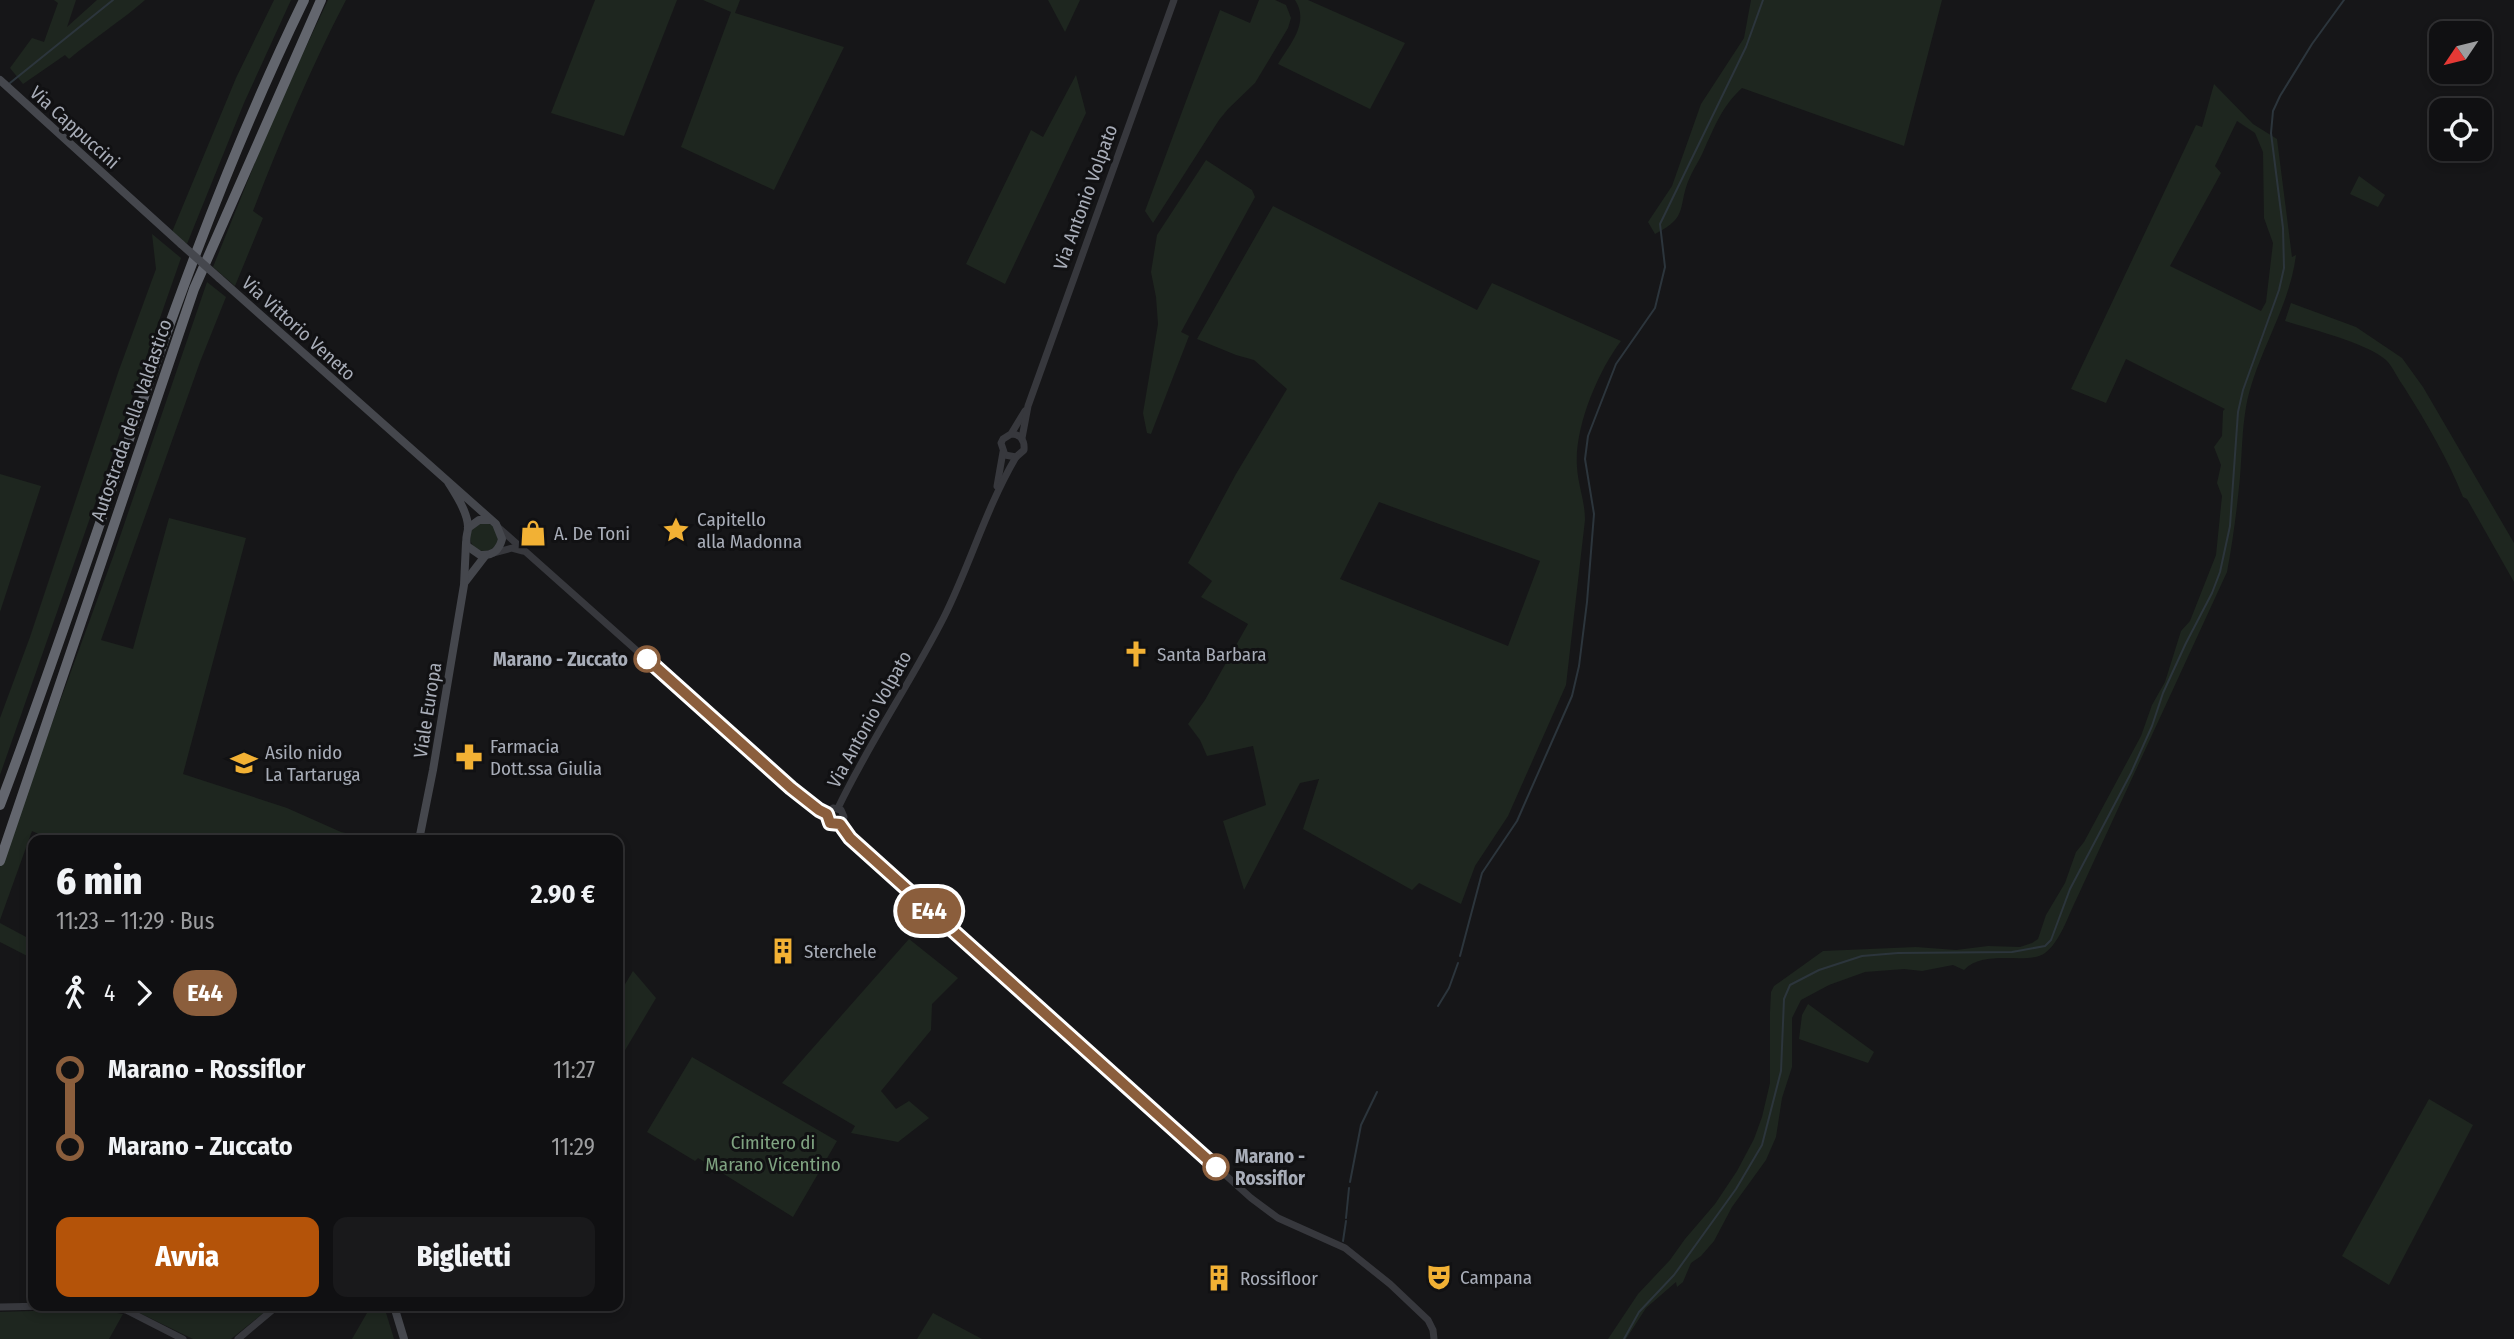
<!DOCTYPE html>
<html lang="it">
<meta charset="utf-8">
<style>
body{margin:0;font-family:"Fira Sans Condensed",sans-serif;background:#19191b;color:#f1f3f6;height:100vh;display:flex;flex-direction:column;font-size:26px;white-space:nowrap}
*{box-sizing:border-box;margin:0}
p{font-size:23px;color:#9c9d9f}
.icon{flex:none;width:38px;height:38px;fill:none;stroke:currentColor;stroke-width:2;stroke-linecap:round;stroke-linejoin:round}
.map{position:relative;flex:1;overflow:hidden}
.side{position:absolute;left:28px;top:835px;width:595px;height:476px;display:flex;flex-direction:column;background:#101012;border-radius:14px;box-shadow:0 4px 10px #0003,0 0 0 2px #303032}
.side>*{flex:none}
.badge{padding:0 14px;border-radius:23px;font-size:24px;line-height:46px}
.needle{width:46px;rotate:235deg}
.buttons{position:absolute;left:2429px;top:21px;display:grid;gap:14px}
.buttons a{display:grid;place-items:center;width:63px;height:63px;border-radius:14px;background:#101012;box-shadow:0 4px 10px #0003,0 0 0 2px #303032;font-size:35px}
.map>.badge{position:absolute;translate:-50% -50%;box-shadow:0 0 0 4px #fff}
.legs{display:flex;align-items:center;gap:10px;height:77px;padding:0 28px;font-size:23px}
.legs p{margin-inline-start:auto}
.headline{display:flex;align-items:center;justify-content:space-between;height:119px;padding:0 28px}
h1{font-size:38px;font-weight:800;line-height:52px}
.button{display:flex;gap:14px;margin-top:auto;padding:14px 28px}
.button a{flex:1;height:80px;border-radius:14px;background:#b45309;color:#fff;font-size:28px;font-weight:800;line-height:80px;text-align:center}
.button a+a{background:#19191b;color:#f1f3f6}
ul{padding:0 28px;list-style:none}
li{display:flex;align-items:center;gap:24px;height:77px;font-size:26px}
li i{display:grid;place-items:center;width:10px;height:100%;margin:0 9px;background:currentColor}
li i::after{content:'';width:18px;height:18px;margin:-9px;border:5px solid;border-radius:50%;background:#101012}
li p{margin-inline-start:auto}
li:first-child i{background:linear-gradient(#0000 50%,currentColor 0)}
li:last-child i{background:linear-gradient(currentColor 50%,#0000 0)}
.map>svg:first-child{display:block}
.green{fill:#1e261f;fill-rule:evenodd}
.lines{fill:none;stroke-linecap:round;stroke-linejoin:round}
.stream{stroke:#2c353c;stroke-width:2}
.tertiary{stroke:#37383d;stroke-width:7}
.secondary{stroke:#45474d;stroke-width:8}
.motorway{stroke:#63666e;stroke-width:10}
.secondary-bridge{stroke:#45474d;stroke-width:8}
.line-1-casing{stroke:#fff;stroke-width:16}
.line-1{stroke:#8b5e3c;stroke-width:10}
.stop-1-dot{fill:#fff;stroke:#8b5e3c;stroke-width:3.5}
.labels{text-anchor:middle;stroke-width:6;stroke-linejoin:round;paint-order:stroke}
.street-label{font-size:19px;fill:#a8adb8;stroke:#111113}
.poi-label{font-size:19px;fill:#a8adb8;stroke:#111113;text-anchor:start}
.stop-label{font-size:19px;font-weight:bold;fill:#a8adb8;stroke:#111113;text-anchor:end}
.park-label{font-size:19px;fill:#7fa381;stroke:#111113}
</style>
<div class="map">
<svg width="2514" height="1339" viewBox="0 0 2514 1339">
<rect width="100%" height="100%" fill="#161618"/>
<!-- green -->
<g class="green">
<path d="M54 0H76L67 27 97 0H145C121 21 94 38 69 59L65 55 23 84 10 68 32 38 44 42 58 3Z"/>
<path d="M274 0H291L244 103 187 244 172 232 236 78Z"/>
<path d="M328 0H346C311 67 280 141 253 211L263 218 235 286 213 267 275 113Z"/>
<path d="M595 0H677L624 136 551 113Z"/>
<path d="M703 0H740L735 13 844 47 774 190 681 147 731 12Z"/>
<path d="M1048 0H1080L1065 32Z"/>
<path d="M1259 0H1275L1286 5 1291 18 1288 28 1255 83 1228 109 1219 120 1153 223 1145 211 1220 10 1250 23Z"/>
<path d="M1295 0H1308L1405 43 1370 109 1278 64C1290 44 1310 23 1295 0Z"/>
<path d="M1751 0H1942L1904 146 1742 88C1722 106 1714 128 1703 152 1699 161 1694 168 1690 177 1677 205 1690 217 1655 234L1648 222 1672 186 1701 104 1744 38Z"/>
<path d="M1076 75 1086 113 1005 284 966 264 1031 130 1043 137Z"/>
<path d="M2214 84 2253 124 2277 139 2292 257 2296 255C2289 310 2256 354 2246 407 2242 430 2242 454 2240 477 2237 509 2233 540 2227 572L2076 900C2068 916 2060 942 2045 953 2027 966 1986 948 1964 970L1953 965 1922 971 1904 969 1865 972 1829 985 1801 1000 1792 1018V1067L1782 1098 1776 1137 1766 1160 1732 1207 1714 1241 1701 1256 1691 1263 1683 1282 1677 1287 1676 1282 1646 1308 1626 1339H1608L1638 1294 1670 1260 1685 1239 1715 1204 1737 1171 1754 1139 1762 1117 1770 1083V1012L1771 992 1774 986 1823 951 1916 947 1956 950 1988 946 2020 947 2032 943 2038 939 2046 915 2065 883 2076 852 2084 842 2141 736 2152 705 2165 682 2181 631 2190 621 2216 555 2222 496 2217 483 2221 465 2214 447 2222 436 2223 411 2225 409 2126 359 2106 403 2071 389 2196 125 2202 127ZM2237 121 2255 133 2263 152 2264 218 2273 243 2266 302 2261 311 2170 266 2221 173 2215 166Z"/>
<path d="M1206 160 1252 190 1255 197 1181 332 1189 336 1151 434 1147 433 1143 413 1158 324 1156 297 1151 272 1157 235Z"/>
<path d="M2359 176 2385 195 2378 207 2350 194Z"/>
<path d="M1273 206 1477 310 1492 283 1621 341C1598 371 1574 428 1577 467 1578 485 1585 501 1585 520L1566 685 1508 816 1475 866 1461 904 1419 883 1412 890 1303 829 1319 779 1300 783 1244 890 1223 821 1266 805 1253 746 1207 756 1200 740 1188 724 1205 700 1248 624 1201 597 1212 581 1188 563 1236 474 1287 389 1254 360 1236 355 1197 339ZM1379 502 1540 561 1508 646 1340 579Z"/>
<path d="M152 234 181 258 0 775V718L30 637 119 370 156 269Z"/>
<path d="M207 282 226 297 200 362 101 640 133 649 169 518 246 538 183 774 287 808 341 832 378 840H52L32 831 0 920V865L114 554Z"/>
<path d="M2291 303 2356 327 2402 358 2423 387 2514 543V582L2467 499 2463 497C2448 459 2426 422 2404 387 2398 379 2393 367 2386 360 2365 342 2312 330 2285 321Z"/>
<path d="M0 474 41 486 0 612Z"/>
<circle cx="484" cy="537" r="14"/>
<path d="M0 923 28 938 33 929V959L0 942Z"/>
<path d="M909 939 958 978 932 1004 931 1030 881 1091 896 1109 909 1101 929 1118 898 1142 851 1133 855 1126 782 1083Z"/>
<path d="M633 971 656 998 618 1062V996Z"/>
<path d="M1808 1004 1874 1052 1868 1063 1799 1039 1802 1015Z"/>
<path d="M692 1057 837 1141 793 1217 698 1158 695 1161 647 1132Z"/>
<path d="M2429 1099 2473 1125 2389 1285 2342 1256Z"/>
<path d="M125 1306H272L231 1339H193Z"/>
<path d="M371 1306H384L394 1339H352Z"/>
<path d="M94 1309 123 1314 109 1339H0V1312Z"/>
<path d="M933 1313 982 1339H917Z"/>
</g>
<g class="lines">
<!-- stream -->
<g class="stream">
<path d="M10 83 113 0"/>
<path d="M1460 956 1482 873 1517 821 1572 696 1579 666 1587 602 1594 514 1585 459 1588 436 1616 364 1655 308 1665 267 1660 224 1746 47 1763 0"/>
<path d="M1438 1006 1449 988 1458 963"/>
<path d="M1350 1182 1361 1125 1377 1092"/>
<path d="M1346 1218 1349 1188"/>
<path d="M1343 1241 1346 1221"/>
<path d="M1624 1339 1639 1312 1674 1275 1736 1189 1762 1145 1781 1071 1784 999 1790 985 1819 970 1862 956 1898 953 2012 952 2045 946 2051 940 2070 889 2131 773 2152 726 2163 693 2186 643 2212 593 2220 572 2230 526 2238 412 2243 390 2279 290 2284 268 2283 228 2271 133 2273 111 2280 96 2312 44 2344 0"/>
</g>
<!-- tertiary -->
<g class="tertiary">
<path d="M1011 434C1020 434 1025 440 1024 450L1016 457 1005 455 1001 443 1003 439 1011 434 1025 411"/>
<path d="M1022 438 1028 406 1174 0"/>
<path d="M997 486 1003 452"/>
<path d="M499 528 791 788 819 810 827 814 830 823 840 824"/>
<path d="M494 553 512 548 523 551"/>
<path d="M838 808C869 743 911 682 944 617 970 565 986 508 1016 457"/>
<path d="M827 814 833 808 841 810 844 817 840 824"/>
<path d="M840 824 850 838 1251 1198 1278 1218 1345 1248 1390 1284 1428 1320 1433 1330 1434 1339"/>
<path d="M109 1306 126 1310 183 1339"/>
<path d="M0 1307 48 1306"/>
<path d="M238 1339 277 1306"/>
</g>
<!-- secondary -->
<g class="secondary">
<path d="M0 80 181 244"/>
<path d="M219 278 496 524 502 539C499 551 492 556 480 555L467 546C465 538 467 536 468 529 469 514 456 495 448 482"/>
<path d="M468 528 479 520H490"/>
<path d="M465 582 485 556"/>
<path d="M419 840 433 770 464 585 466 543"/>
<path d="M394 1306 404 1339"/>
</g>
<!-- motorway -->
<g class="motorway">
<path d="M0 805C102 536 178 259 304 0"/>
<path d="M0 861 194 289 321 0"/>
</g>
<!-- secondary-bridge -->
<path class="secondary-bridge" d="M181 244 219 278"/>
</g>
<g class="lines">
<!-- line-1 casing -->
<g class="line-1-casing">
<path id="line-1" d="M647 659 791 788 819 810 827 814 830 823 840 824 850 838 1216 1167"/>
</g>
<!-- line-1 -->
<use href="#line-1" class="line-1"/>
</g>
<!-- icons -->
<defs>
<g id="sight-bare" transform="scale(2.1)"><path d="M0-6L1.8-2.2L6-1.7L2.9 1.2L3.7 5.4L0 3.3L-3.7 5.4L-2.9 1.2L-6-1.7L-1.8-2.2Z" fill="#f2b134" stroke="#111113" stroke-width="2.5" paint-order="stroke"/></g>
<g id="shop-bare" transform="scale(2.1)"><path d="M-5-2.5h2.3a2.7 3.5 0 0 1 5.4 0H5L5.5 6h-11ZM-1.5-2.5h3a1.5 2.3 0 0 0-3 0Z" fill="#f2b134" stroke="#111113" stroke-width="2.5" paint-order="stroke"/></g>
<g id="church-bare" transform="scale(2.1)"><path d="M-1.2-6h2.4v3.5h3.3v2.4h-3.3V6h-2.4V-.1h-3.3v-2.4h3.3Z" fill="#f2b134" stroke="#111113" stroke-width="2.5" paint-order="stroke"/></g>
<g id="pharmacy-bare" transform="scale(2.1)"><path d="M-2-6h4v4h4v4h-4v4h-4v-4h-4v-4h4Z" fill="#f2b134" stroke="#111113" stroke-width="2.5" paint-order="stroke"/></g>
<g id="school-bare" transform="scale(2.1)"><path d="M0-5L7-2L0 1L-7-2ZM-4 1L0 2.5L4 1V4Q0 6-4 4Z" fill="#f2b134" stroke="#111113" stroke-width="2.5" paint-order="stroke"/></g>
<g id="building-bare" transform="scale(2.1)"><path d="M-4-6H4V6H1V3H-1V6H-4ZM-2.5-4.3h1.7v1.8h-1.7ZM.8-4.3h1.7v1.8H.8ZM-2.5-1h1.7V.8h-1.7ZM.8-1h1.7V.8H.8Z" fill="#f2b134" stroke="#111113" stroke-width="2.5" paint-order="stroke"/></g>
<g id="theatre-bare" transform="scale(2.1)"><path d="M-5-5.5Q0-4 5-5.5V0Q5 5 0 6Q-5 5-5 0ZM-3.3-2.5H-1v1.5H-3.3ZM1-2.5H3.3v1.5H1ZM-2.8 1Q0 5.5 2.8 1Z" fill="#f2b134" stroke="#111113" stroke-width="2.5" paint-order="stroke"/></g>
</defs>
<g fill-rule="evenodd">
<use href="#sight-bare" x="676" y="530"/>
<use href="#shop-bare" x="533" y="533"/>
<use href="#church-bare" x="1136" y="654"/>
<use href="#pharmacy-bare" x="469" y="757"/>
<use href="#school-bare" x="244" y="763"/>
<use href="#building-bare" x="783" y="951"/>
<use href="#theatre-bare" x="1439" y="1277"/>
<use href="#building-bare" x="1219" y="1278"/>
</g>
<!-- markers -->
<g class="stop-1-dot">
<circle cx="647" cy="659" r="12"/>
<circle cx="1216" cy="1167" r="12"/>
</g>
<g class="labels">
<!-- street labels -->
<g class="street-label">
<text transform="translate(75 127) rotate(42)" y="7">Via Cappuccini</text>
<text transform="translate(1085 197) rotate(-70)" y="7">Via Antonio Volpato</text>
<text transform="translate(299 328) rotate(42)" y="7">Via Vittorio Veneto</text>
<text transform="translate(131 420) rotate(-71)" y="7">Autostrada della Valdastico</text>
<text transform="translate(427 710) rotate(-81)" y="7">Viale Europa</text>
<text transform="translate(869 719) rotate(-61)" y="7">Via Antonio Volpato</text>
</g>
<!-- poi labels -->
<g class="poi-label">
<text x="697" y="526">Capitello<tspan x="697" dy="22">alla Madonna</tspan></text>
<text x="554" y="540">A. De Toni</text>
<text x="1157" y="661">Santa Barbara</text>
<text x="490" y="753">Farmacia<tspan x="490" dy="22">Dott.ssa Giulia</tspan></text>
<text x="265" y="759">Asilo nido<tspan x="265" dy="22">La Tartaruga</tspan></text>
<text x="804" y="958">Sterchele</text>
<text x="1460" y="1284">Campana</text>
<text x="1240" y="1285">Rossifloor</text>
</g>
<!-- stop labels -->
<g class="stop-label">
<text x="628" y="666">Marano - Zuccato</text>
<text x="1235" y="1163" text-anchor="start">Marano -<tspan x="1235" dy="22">Rossiflor</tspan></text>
</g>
<!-- park labels -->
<g class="park-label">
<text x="773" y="1149">Cimitero di<tspan x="773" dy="22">Marano Vicentino</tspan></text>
</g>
</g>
</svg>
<div class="buttons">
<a><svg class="needle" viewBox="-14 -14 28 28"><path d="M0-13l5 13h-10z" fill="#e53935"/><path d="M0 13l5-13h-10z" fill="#9c9d9f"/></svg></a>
<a><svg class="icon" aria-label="locate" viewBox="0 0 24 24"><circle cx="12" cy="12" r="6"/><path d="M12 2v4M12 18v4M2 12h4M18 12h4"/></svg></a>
</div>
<b class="badge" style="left:929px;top:911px;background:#8b5e3c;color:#fff">E44</b>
<section class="side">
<div class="headline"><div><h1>6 min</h1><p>11:23 – 11:29 · Bus</p></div><b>2.90 €</b></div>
<div class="legs"><svg class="icon" aria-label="walk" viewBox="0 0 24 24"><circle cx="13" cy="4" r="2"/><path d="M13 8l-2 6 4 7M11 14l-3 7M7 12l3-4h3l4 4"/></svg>4<svg class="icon" aria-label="forward" viewBox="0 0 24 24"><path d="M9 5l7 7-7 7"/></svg><b class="badge" style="background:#8b5e3c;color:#fff">E44</b></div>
<ul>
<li><i style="color:#8b5e3c"></i><b>Marano - Rossiflor</b><p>11:27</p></li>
<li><i style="color:#8b5e3c"></i><b>Marano - Zuccato</b><p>11:29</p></li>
</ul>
<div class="button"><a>Avvia</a><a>Biglietti</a></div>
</section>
</div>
